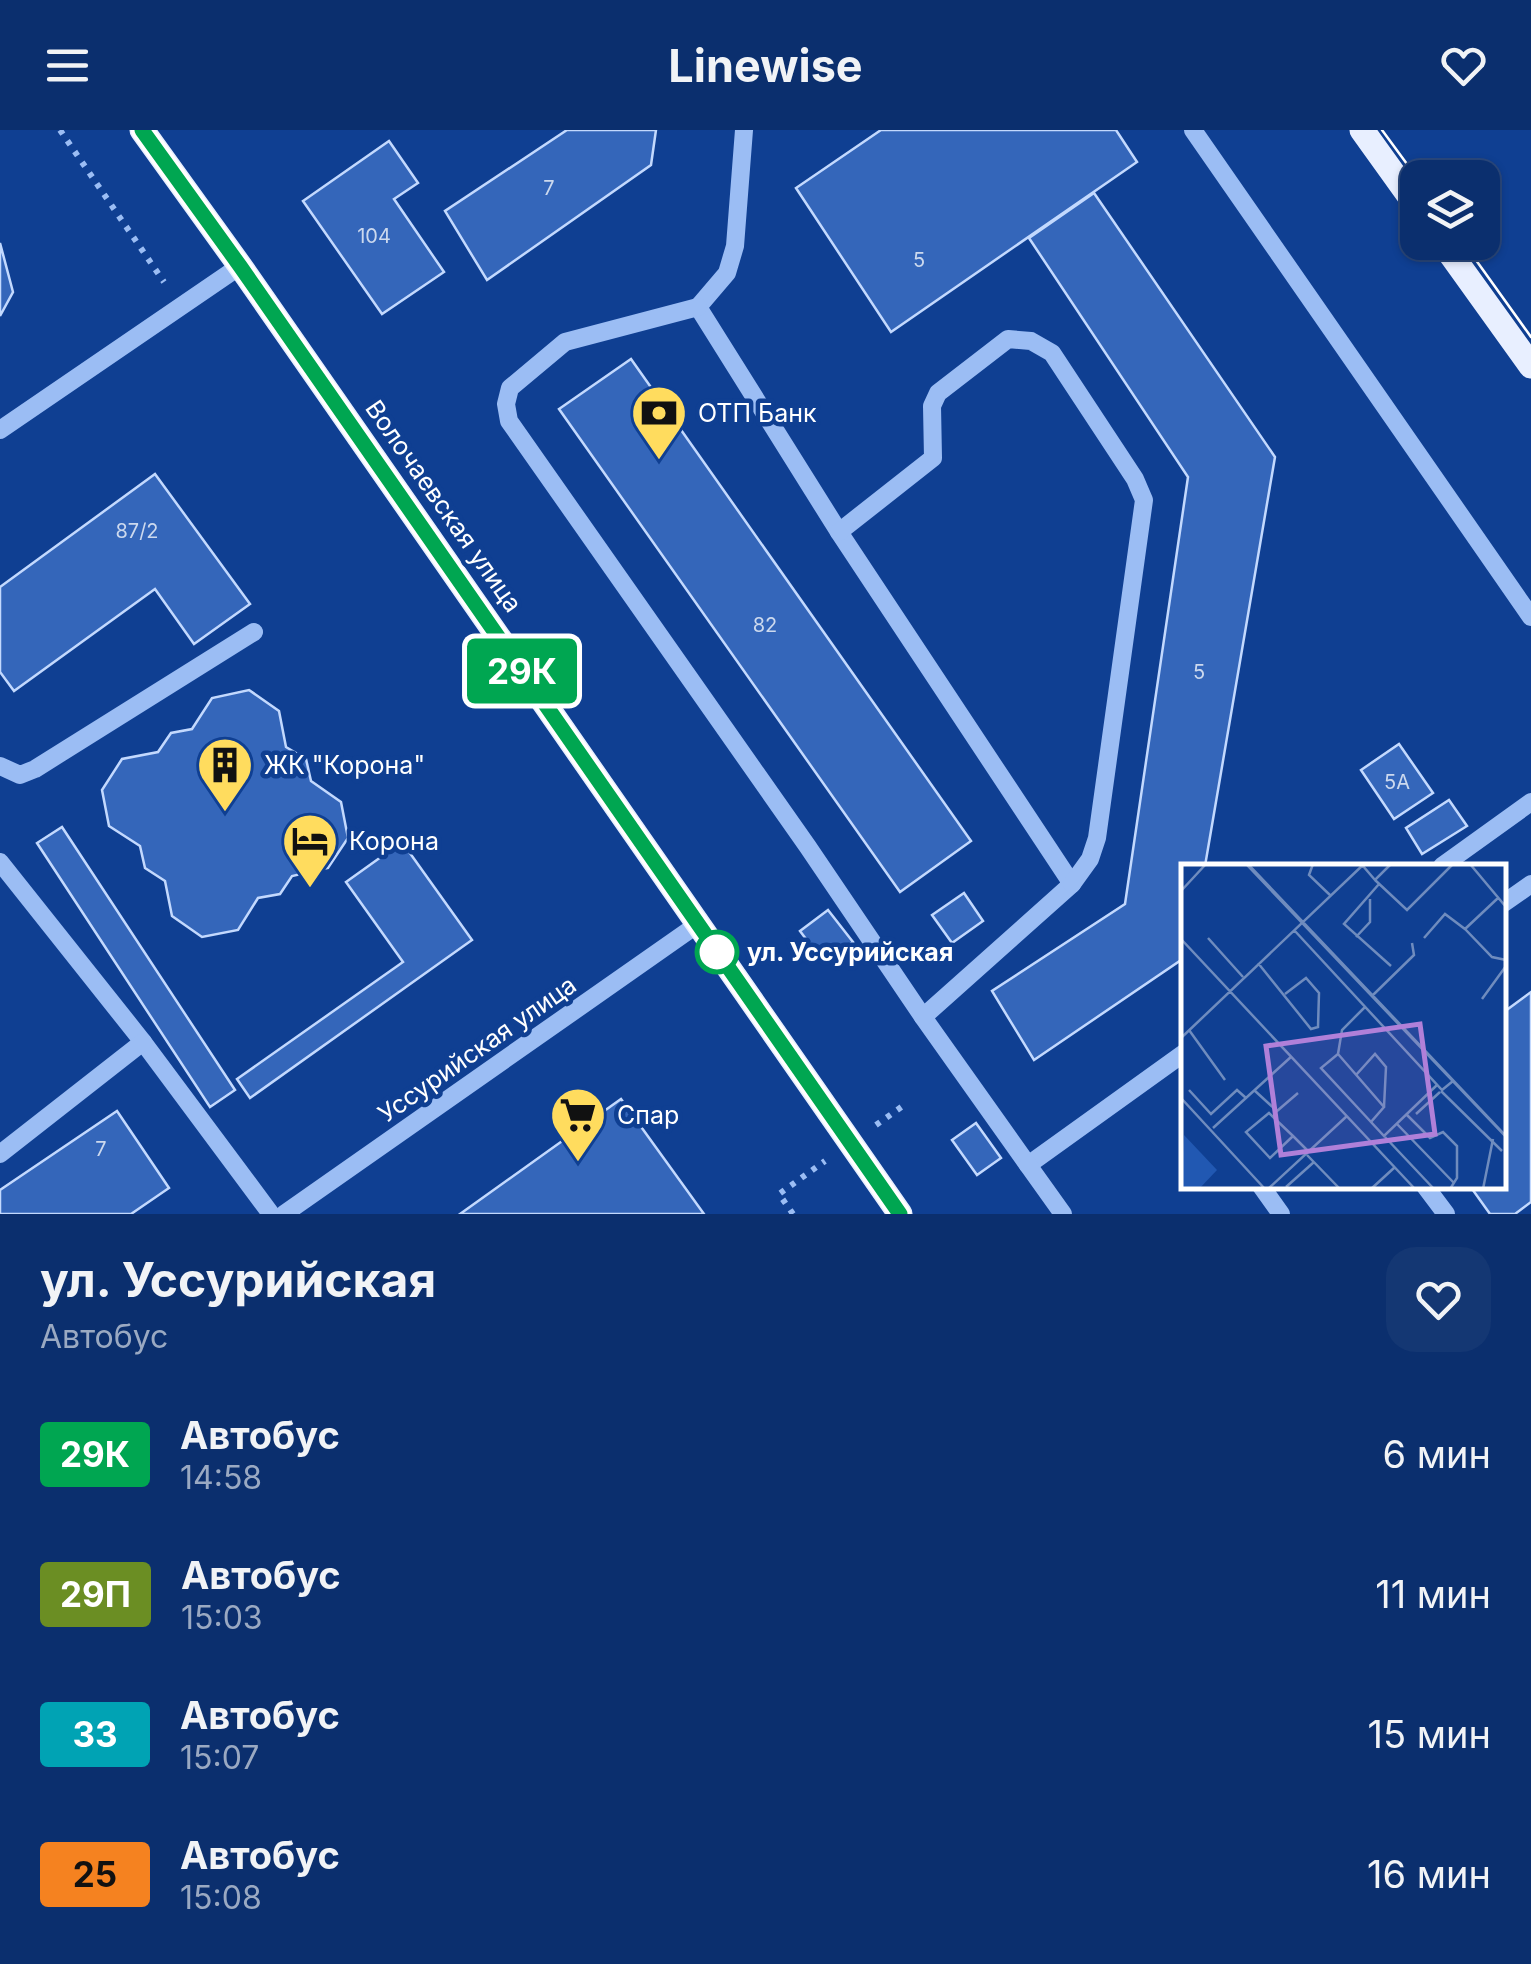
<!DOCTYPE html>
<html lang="ru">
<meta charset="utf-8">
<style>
body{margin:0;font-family:Inter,sans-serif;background:#143773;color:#f1f3f6;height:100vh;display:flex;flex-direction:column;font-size:38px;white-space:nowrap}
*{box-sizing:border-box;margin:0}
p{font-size:32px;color:#9aa9c2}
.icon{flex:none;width:55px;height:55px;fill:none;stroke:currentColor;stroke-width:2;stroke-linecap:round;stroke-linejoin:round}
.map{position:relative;height:1084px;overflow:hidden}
.details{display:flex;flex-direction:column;background:#0b2f6e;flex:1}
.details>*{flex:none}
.badge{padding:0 20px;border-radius:8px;font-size:35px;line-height:65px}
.controls{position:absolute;left:1400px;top:30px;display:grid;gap:20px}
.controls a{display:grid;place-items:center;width:100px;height:100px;border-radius:20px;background:#0b2f6e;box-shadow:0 2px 8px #0004,0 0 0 2px #2b4a81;font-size:50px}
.map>.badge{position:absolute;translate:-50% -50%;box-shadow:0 0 0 5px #fff}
.round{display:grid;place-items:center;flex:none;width:105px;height:105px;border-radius:30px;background:#143773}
.summary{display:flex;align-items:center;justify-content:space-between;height:170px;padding:0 40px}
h1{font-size:48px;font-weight:700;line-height:75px}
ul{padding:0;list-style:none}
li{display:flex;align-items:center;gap:30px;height:140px;padding:0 40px}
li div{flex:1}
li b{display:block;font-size:38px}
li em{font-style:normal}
li .badge{min-width:110px;font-weight:700;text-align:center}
header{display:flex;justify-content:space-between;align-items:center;height:130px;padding:0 40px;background:#0b2f6e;font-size:45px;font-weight:700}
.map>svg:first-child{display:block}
.building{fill:#3466ba;stroke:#c3d9fe;stroke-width:2.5}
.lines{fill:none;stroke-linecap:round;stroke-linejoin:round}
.path{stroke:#9bbdf4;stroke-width:6;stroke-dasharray:5 8;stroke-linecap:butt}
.minor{stroke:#9bbdf4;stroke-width:18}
.major{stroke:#e8efff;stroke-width:25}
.tram{stroke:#fff;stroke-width:2.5}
.line-casing{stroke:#fff;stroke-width:22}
.line{stroke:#00a651;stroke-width:15}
.stop-dot{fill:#fff;stroke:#00a651;stroke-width:5}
.labels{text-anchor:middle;stroke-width:9;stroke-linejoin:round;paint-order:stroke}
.number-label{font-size:20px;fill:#ccd9ee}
.poi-label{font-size:25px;fill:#fff;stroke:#0f3f92;text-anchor:start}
.street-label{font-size:25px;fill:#fff;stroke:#0f3f92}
.stop-label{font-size:25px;font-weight:bold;fill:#fff;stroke:#0f3f92;text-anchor:start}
.inset-road{fill:none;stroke:#6f8cbe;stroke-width:2.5}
.view{fill:#b080d9;fill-opacity:0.15;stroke:#b080d9;stroke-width:5}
.inset-edge{fill:none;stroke:#fff;stroke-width:5}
</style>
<header><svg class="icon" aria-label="menu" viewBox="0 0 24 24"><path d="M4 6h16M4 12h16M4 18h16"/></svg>Linewise<svg class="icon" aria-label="heart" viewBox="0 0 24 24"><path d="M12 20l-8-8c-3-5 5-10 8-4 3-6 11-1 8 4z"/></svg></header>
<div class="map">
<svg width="1531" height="1084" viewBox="0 0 1531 1084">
<rect width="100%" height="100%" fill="#0f3f92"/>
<!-- building -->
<g class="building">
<path d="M567 0H656L651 35 487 150 445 81Z"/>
<path d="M881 0H1116L1137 32 891 202 796 58Z"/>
<path d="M389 11 418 53 394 69 444 142 382 184 303 71Z"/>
<path d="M1094 63 1275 327 1205 736H1184V828L1034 930 992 861 1125 774 1188 347 1029 108Z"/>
<path d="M0 113 13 162 0 186Z"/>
<path d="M631 229 971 711 900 762 559 279Z"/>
<path d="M155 344 250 474 194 514 155 459 14 561 0 542V457Z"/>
<path d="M249 560 279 581 286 617 306 629 311 651 341 672 348 708 328 738 292 746 280 764 258 768 238 800 202 807 172 786 165 751 145 738 140 716 109 696 102 660 122 629 158 622 171 603 192 599 212 568Z"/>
<path d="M1399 614 1433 663 1394 689 1361 640Z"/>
<path d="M1449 670 1467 696 1422 724 1406 698Z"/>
<path d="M62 697 235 960 210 977 37 713Z"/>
<path d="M402 712 472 810 250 968 237 949 403 832 346 752Z"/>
<path d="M964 763 983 791 952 813 932 785Z"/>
<path d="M828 780 853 812 824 833 800 801Z"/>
<path d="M1531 862V1072L1515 1084H1490L1470 1056H1504V882Z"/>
<path d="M621 969 704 1084H460Z"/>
<path d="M117 981 169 1058 131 1084H0V1060Z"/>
<path d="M976 993 1001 1028 977 1045 952 1010Z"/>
</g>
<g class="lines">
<!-- path -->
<g class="path">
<path d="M60 0 164 152"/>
<path d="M876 995 907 973"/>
<path d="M793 1084 779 1064 825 1031"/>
</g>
<!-- minor -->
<g class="minor">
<path d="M744 0 735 116 727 143 698 177 839 402 1072 754 923 887 1028 1035 1184 923"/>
<path d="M1193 0 1531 487"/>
<path d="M698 177 565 212 510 258 506 274 509 291 808 717 923 887"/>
<path d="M0 300 240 136"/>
<path d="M839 402 933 328 932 276 938 263 1008 209 1031 211 1052 223 1135 349 1144 370 1097 708 1090 729 1072 754"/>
<path d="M0 636 20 645 35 639 254 502"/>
<path d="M0 732 143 912 271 1084"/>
<path d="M1442 736 1531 672"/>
<path d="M1504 773 1531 754"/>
<path d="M0 1024 143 912"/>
<path d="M1028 1035 1063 1084"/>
<path d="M1261 1056 1281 1084"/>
<path d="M1425 1056 1446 1084"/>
<path d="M284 1084 698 794"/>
</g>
<!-- major -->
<g class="major">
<path d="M142 0 240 136 900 1084"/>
<path d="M1362 0 1418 78"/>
<path d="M1442 112 1531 236"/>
</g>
<!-- tram -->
<g class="tram">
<path d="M1382 0 1418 49"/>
<path d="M1463 112 1531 207"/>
</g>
</g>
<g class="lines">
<!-- line casing -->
<g class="line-casing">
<path id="line" d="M142 0 240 136 900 1084"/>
</g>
<!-- line -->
<use href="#line" class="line"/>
</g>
<!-- icons -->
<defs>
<g id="bank-pin" transform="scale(2.875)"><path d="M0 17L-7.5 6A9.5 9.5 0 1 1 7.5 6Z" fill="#ffdc5e" stroke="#0f3f92"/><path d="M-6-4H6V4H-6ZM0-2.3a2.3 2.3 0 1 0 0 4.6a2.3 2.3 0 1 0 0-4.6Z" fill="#111"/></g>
<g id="building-pin" transform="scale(2.875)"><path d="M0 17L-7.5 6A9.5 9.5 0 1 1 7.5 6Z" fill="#ffdc5e" stroke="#0f3f92"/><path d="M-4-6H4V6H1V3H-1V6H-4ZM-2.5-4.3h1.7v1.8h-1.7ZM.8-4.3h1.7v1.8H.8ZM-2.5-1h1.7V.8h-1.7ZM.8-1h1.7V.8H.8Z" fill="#111"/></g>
<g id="hotel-pin" transform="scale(2.875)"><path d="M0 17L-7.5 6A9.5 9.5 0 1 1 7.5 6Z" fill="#ffdc5e" stroke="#0f3f92"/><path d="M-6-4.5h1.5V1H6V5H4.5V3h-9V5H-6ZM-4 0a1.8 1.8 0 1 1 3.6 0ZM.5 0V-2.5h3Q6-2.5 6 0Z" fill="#111"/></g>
<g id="supermarket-pin" transform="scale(2.875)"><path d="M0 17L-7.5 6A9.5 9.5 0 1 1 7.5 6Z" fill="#ffdc5e" stroke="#0f3f92"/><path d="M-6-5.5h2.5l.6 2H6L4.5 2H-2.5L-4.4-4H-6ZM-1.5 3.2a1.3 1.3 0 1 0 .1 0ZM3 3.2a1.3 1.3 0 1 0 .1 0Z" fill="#111"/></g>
</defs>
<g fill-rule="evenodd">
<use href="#bank-pin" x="659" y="283"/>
<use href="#building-pin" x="225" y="635"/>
<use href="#hotel-pin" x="310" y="711"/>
<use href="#supermarket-pin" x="578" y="985"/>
</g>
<!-- markers -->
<circle class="stop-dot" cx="717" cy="822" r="20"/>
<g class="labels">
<!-- number labels -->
<g class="number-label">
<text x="549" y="65">7</text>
<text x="374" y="113">104</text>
<text x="919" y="137">5</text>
<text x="137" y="408">87/2</text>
<text x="765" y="502">82</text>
<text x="1199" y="549">5</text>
<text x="1397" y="659">5А</text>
<text x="101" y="1026">7</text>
</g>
<!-- poi labels -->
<g class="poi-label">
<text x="698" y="292">ОТП Банк</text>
<text x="264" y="644">ЖК "Корона"</text>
<text x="349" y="720">Корона</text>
<text x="617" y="994">Спар</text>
</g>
<!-- street labels -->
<g class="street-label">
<text transform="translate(444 376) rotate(55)" y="9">Волочаевская улица</text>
<text transform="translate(477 919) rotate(-35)" y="9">Уссурийская улица</text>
</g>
<!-- stop labels -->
<g class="stop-label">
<text x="747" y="831">ул. Уссурийская</text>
</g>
</g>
<!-- overview -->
<g transform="translate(1181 734)">
<rect width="325" height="325" fill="#0f3f92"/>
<path d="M3 271 36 306 18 325H0Z" fill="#2158b2"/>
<path class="inset-road" d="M65 0 325 273M67 0 325 272M132 0 128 11 150 32M289 0 325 43M182 2 194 16 210 0M194 16 226 46 272 0M198 20 163 60 210 102M0 27 25 0M284 65 311 93 325 96M113 66 261 226 272 217M175 73 189 58V35M27 74 62 113M243 74 264 50 284 65 317 34M0 75 234 325M77 99 130 165 137 163 138 129 125 114 104 130M192 131 233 91 231 79M301 135 325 102M184 143 161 166 157 190 203 243 190 258 203 272 256 221M8 166 44 216M0 174 183 0M157 190 140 204 190 258M175 211 194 190 205 203 203 243M8 226 30 250 56 226 65 234M73 226 96 247 117 229M260 227 321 287M0 234 84 325M225 250 249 274 262 268 276 282V314L269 325M235 250 259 228M216 260 273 319M32 264 111 192M112 272 89 294 65 268 88 249 112 272 128 288M204 273 253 325M126 291 159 325M105 323 133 298M87 325 166 252M190 325 214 303M302 325 312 275"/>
<path class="view" d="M239 160 254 270 100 291 85 182Z"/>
<rect width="325" height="325" class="inset-edge"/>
</g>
</svg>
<div class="controls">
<a><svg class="icon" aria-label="layers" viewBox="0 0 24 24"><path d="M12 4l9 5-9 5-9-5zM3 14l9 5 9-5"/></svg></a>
</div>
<b class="badge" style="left:522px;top:541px;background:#00a651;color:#fff">29К</b>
</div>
<section class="details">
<div class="summary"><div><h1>ул. Уссурийская</h1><p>Автобус</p></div><a class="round"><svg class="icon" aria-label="heart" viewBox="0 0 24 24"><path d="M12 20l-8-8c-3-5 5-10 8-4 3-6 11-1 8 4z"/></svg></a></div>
<ul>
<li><span class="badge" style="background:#00a651;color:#fff">29К</span><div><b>Автобус</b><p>14:58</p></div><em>6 мин</em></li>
<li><span class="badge" style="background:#6b8e23;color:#fff">29П</span><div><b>Автобус</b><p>15:03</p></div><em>11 мин</em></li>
<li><span class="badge" style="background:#00a3b4;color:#fff">33</span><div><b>Автобус</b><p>15:07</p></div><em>15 мин</em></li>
<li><span class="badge" style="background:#f58220;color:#111">25</span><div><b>Автобус</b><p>15:08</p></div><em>16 мин</em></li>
</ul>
</section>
